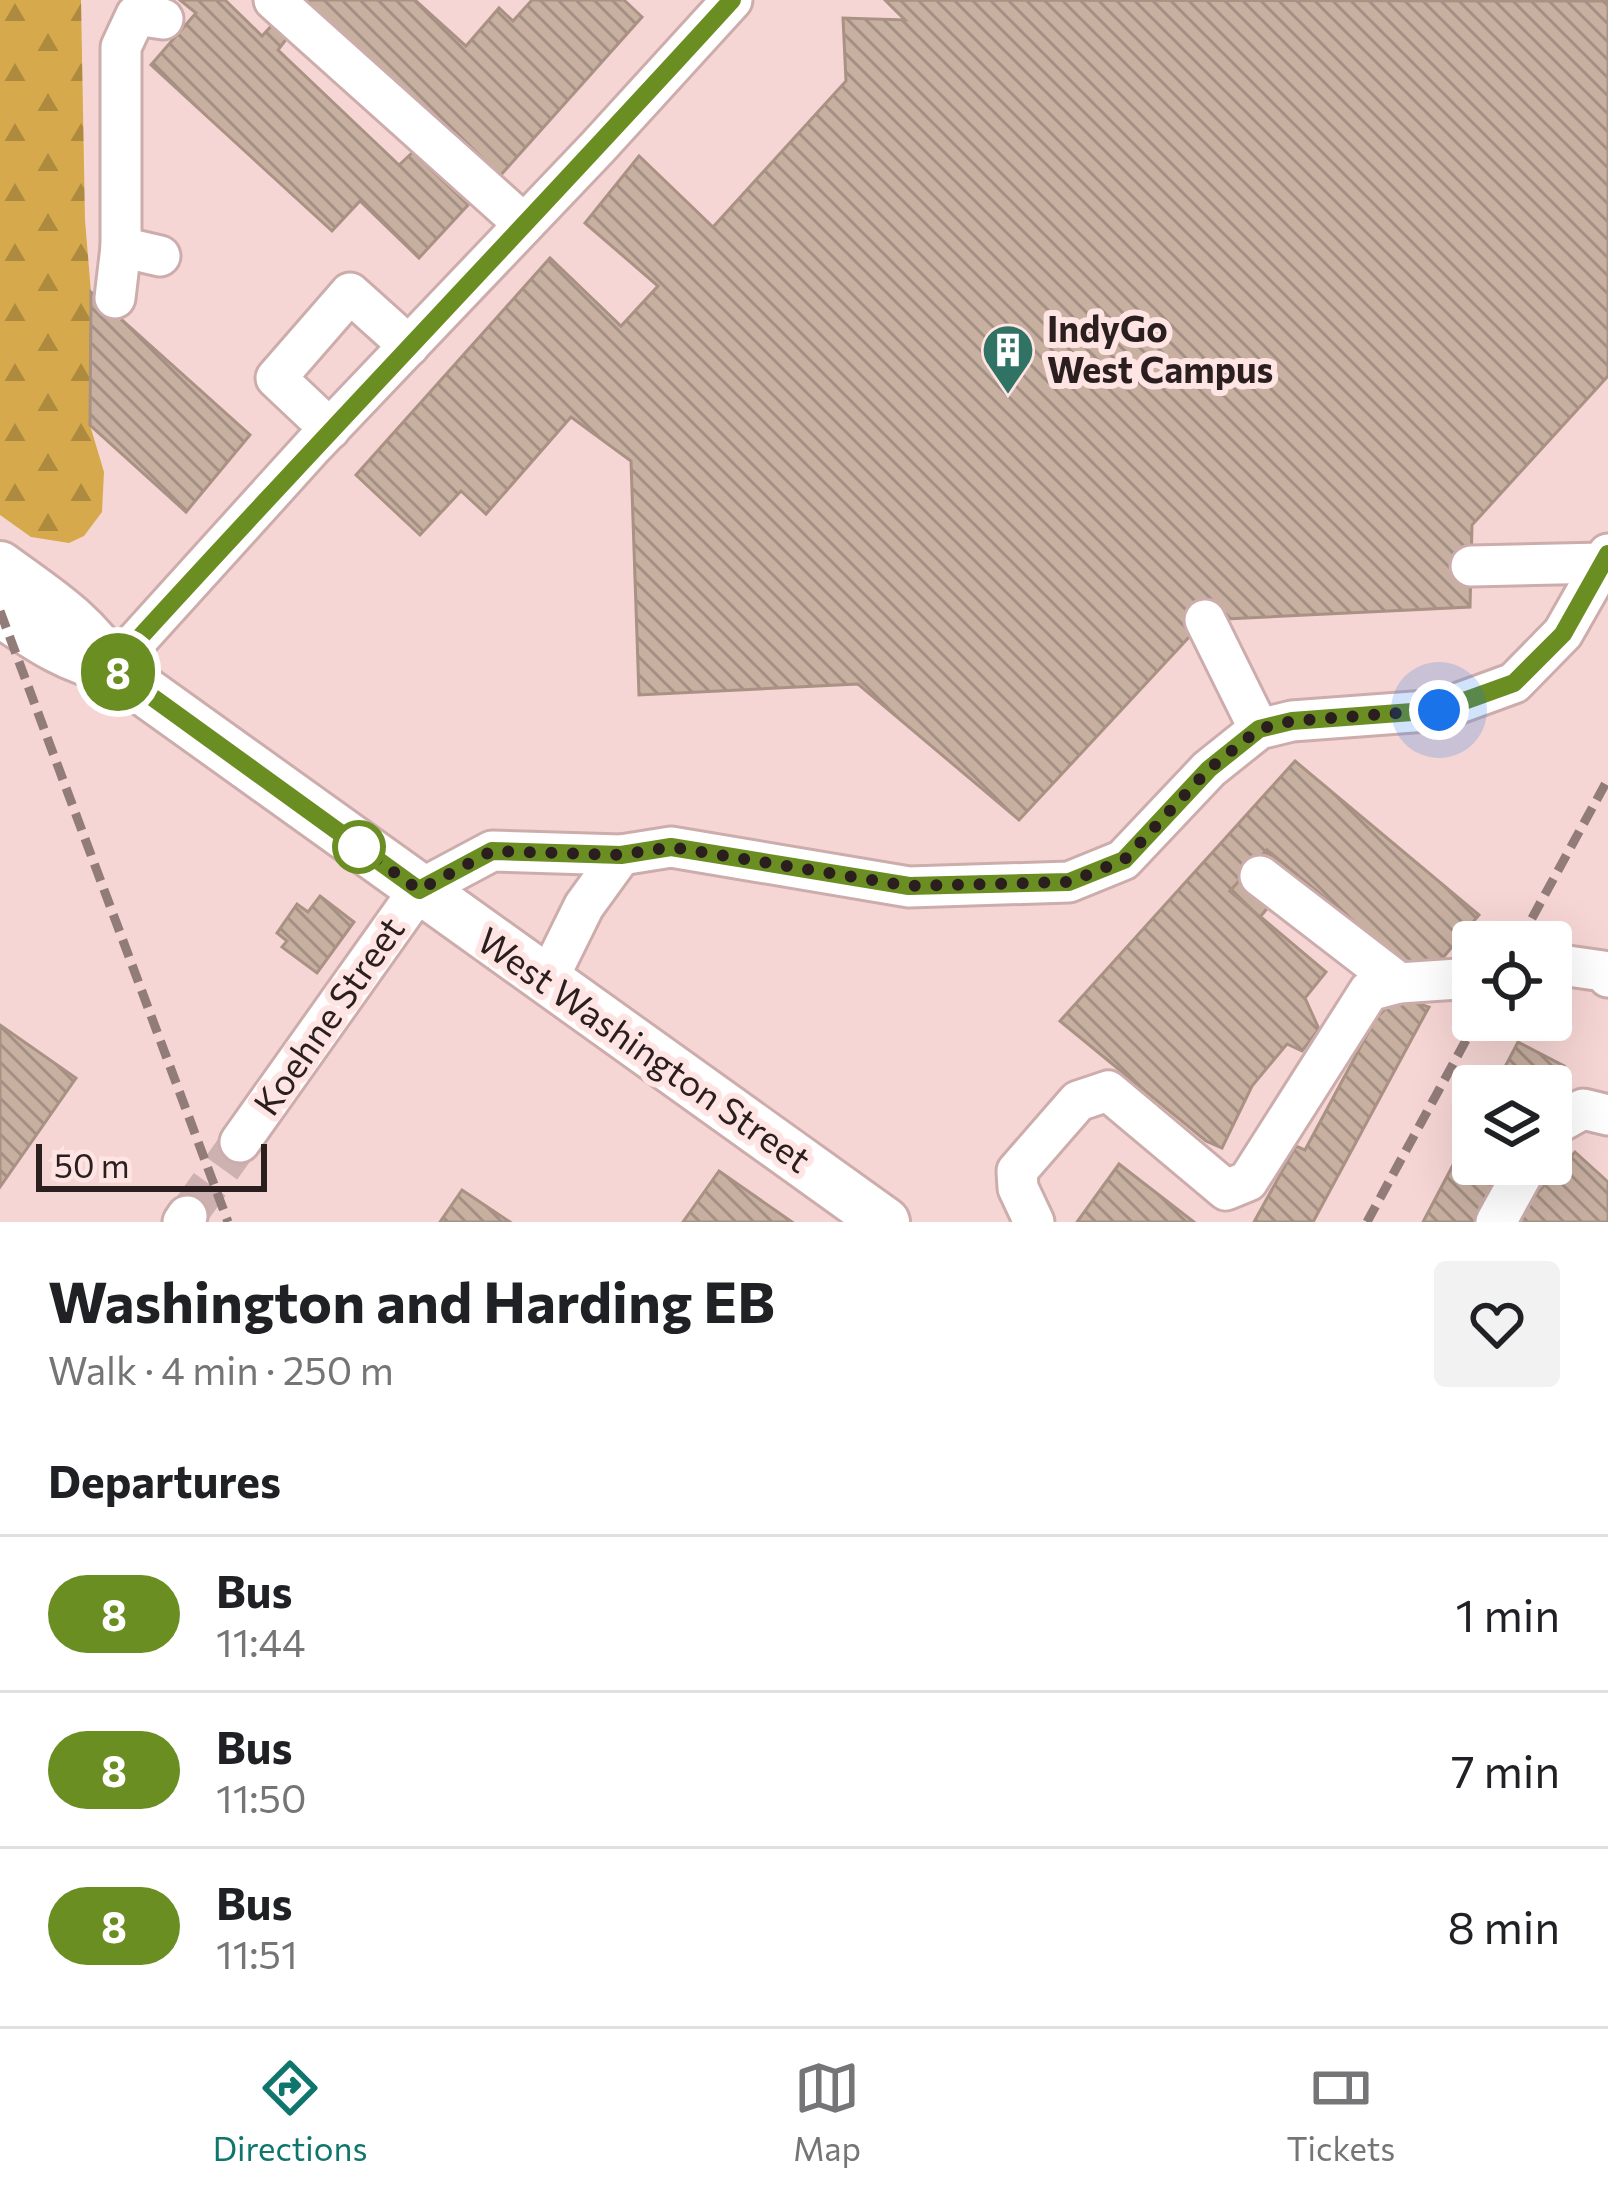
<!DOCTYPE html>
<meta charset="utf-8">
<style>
body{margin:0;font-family:Commissioner,sans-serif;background:#f2f2f2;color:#202124;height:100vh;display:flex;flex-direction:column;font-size:45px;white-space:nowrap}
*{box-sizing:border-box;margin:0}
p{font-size:39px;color:#757577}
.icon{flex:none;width:66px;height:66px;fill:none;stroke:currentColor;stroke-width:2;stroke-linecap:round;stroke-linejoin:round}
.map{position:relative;height:1222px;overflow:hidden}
.panel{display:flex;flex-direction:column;background:#fff;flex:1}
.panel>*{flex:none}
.badge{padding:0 24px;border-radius:39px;font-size:42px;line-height:78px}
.fabs{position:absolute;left:1452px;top:921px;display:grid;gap:24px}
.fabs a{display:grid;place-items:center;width:120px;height:120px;border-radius:12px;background:#fff;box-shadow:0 12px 48px #0002;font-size:60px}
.scale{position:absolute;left:36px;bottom:30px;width:231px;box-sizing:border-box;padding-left:12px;border:6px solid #2a1f1e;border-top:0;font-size:33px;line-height:42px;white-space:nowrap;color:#2a1f1e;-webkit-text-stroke:9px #fee5e3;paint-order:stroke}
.you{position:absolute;width:60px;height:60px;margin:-30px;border:9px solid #fff;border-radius:50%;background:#1a73e8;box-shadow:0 0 0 18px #1a73e833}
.map>.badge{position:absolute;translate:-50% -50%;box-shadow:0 0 0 6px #fff}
h2{padding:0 48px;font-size:45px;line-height:108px}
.round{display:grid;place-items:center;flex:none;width:126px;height:126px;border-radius:12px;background:#f2f2f2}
.headline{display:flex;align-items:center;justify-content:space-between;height:204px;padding:0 48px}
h1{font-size:57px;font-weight:700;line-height:90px}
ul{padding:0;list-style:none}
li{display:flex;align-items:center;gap:36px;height:156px;padding:0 48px;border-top:3px solid #e0e0e0}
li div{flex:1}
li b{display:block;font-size:45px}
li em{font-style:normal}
li .badge{min-width:132px;font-weight:700;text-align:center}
.menu{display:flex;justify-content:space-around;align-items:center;height:168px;border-top:3px solid #e0e0e0;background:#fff;font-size:33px;color:#757577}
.menu a{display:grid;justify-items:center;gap:6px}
.menu .active{color:#0f766e}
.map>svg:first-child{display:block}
.forest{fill:url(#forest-firs)}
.building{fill:url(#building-back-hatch);stroke:#a99183;stroke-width:3}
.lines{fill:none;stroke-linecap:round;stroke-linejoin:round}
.minor-tunnel{stroke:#cdb1b0;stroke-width:39;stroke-dasharray:39 20;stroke-linecap:butt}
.minor-casing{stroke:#ccadac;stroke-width:45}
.major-casing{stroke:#ccadac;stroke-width:54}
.minor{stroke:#fff;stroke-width:39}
.major{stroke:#fff;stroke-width:48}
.rail{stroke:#927c7a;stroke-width:9;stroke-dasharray:18 9;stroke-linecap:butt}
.line-casing{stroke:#fff;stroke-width:27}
.line{stroke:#6b8e23;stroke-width:18}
.walk{stroke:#2a1f1e;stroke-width:12;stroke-dasharray:0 21.6}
.stop-dot{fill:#fff;stroke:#6b8e23;stroke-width:6}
.labels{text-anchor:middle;stroke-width:12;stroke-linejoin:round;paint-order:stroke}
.poi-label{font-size:36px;font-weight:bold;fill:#2a1f1e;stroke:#fee5e3;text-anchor:start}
.street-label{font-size:36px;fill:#2a1f1e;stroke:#fee5e3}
</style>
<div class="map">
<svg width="1608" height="1222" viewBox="0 0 1608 1222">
<defs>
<pattern id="forest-firs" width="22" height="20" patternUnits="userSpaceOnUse" patternTransform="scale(3)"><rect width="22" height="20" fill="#d6aa4c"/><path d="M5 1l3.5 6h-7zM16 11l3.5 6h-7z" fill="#ae8a3f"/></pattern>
<pattern id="building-back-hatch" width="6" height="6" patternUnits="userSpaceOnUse" patternTransform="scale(3)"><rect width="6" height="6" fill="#c8b0a1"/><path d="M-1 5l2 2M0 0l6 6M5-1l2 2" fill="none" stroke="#a38f83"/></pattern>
</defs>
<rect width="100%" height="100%" fill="#f6d6d4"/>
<!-- forest -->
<path class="forest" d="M0 0H81L85 220 91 292 90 425 104 472 102 512 84 536 69 543 31 537 0 515Z"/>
<!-- building -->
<g class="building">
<path d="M180 0H225L262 36 274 23 287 38 278 50 399 165 413 152 468 205 419 258 360 201 332 231 151 65 196 13Z"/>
<path d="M303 0H415L466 46 499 8 513 21 532 0H624L642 17 500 176Z"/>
<path d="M885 0 1608 1V376L1472 525 1470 607 1205 620 1019 820 858 684 639 695 631 461 571 417 486 514 461 491 420 535 356 475 550 258 621 326 658 286 585 223 639 156 713 227 846 81 843 18 905 20Z"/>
<path d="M91 292 250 435 186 512 90 425Z"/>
<path d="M1295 761 1479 915 1435 967 1401 961 1267 850 1230 891 1326 972 1305 998 1319 1029 1302 1051 1287 1044 1252 1086 1222 1148 1206 1141 1060 1021Z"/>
<path d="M1267 850 1296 874 1260 917 1230 891Z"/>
<path d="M320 896 354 922 317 973 282 947 287 941 277 933 297 904 308 912Z"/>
<path d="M1398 997 1429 1007 1313 1222H1254L1296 1146 1305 1150 1376 1018Z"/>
<path d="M0 1025 76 1078 0 1187Z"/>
<path d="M1518 1042 1564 1066 1551 1090V1086H1495Z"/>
<path d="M1473 1127V1164H1512L1481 1222H1423Z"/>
<path d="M1575 1152 1608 1182V1222H1511Z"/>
<path d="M1119 1164 1194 1222H1077Z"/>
<path d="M719 1171 792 1222H683Z"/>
<path d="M462 1190 510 1222H440Z"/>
</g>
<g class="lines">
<!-- minor-tunnel -->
<path class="minor-tunnel" d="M187 1216 240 1142"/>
<!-- minor casing -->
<g class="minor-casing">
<g id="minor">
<path d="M274 0 524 224"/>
<path d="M121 247 160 256"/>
<path d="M115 298 121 247V47L136 15 163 19"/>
<path d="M330 429 276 378 350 293 409 346"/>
<path d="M1471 566 1603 563"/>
<path d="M1205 620 1259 729"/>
<path d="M112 668 313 446 597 148 732 0"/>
<path d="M1260 876 1399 983 1473 978"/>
<path d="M1551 968 1568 966 1603 971 1608 977"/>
<path d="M547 981 584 906 621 855"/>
<path d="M1551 1127 1583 1109 1608 1115"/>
<path d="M240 1142 419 890 492 851 621 855 671 847 909 887 1069 882 1123 860 1209 769 1259 729 1292 721 1440 710 1514 683 1563 633 1608 554"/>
<path d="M183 1222 187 1216"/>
<path d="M1034 1222 1018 1188 1017 1171 1078 1101 1108 1091 1226 1190 1248 1181 1369 991 1399 983"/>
<path d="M1496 1222 1528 1164"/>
</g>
</g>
<!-- major casing -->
<g class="major-casing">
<g id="major">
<path d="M0 566C42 597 84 622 112 668L885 1222"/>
<path d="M0 612C37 637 68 659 112 668"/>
</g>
</g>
<!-- minor -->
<use href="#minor" class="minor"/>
<!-- major -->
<use href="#major" class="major"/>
<!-- rail -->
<g class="rail">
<path d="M0 611 228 1222"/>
<path d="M1519 942 1608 779"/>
<path d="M1367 1222 1477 1020"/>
</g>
</g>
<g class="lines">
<!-- line casing -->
<g class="line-casing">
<path id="line" d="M732 0C527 225 316 443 112 668L419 890 492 851 621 855 671 847 909 886 1069 882 1124 860 1209 769 1259 729 1292 721 1439 710 1514 683 1563 634 1608 554"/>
</g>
<!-- line -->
<use href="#line" class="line"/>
<!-- walk -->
<path class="walk" d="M359 847 419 890 492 851 621 855 671 847 909 886 1069 882 1124 860 1209 769 1259 729 1292 721 1439 710"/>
</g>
<!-- icons -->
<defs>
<g id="building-pin" transform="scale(2.7)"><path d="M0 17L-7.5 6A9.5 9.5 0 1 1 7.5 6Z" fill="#307263" stroke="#fee5e3"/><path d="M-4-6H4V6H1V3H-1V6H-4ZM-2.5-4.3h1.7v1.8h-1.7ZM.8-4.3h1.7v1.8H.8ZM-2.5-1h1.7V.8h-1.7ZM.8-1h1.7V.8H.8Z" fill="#fff"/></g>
</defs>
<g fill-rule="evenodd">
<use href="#building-pin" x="1008" y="350"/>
</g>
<!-- markers -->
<circle class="stop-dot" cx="359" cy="847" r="24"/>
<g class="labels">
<!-- poi labels -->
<g class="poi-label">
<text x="1047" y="342">IndyGo<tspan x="1047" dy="41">West Campus</tspan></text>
</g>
<!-- street labels -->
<g class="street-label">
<text transform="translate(329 1016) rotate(-55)" y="13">Koehne Street</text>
<text transform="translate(644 1050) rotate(35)" y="13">West Washington Street</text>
</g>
</g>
</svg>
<div class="fabs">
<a><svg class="icon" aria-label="locate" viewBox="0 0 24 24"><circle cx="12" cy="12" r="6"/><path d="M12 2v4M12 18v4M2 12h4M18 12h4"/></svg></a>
<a><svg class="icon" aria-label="layers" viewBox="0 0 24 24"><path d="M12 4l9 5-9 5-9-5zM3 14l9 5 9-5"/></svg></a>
</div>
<div class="scale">50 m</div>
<div class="you" style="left:1439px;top:710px"></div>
<b class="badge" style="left:118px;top:672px;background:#6b8e23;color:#fff">8</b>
</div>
<section class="panel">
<div class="headline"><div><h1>Washington and Harding EB</h1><p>Walk · 4 min · 250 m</p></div><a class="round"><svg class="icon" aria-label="heart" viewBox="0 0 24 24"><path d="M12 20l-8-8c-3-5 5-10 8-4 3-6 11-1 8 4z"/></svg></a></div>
<h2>Departures</h2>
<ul>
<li><span class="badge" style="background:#6b8e23;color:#fff">8</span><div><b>Bus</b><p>11:44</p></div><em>1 min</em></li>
<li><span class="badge" style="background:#6b8e23;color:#fff">8</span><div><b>Bus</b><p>11:50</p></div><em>7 min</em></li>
<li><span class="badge" style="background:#6b8e23;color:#fff">8</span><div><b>Bus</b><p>11:51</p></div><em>8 min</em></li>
</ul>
</section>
<nav class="menu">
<a class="active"><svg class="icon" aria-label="directions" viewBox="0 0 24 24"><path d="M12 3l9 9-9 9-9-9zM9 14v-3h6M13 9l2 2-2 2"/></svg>Directions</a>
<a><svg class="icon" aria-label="map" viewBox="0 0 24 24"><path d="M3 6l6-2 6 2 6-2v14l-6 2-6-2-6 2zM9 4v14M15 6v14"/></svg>Map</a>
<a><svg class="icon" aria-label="tickets" viewBox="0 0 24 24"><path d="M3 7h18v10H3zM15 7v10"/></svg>Tickets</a>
</nav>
